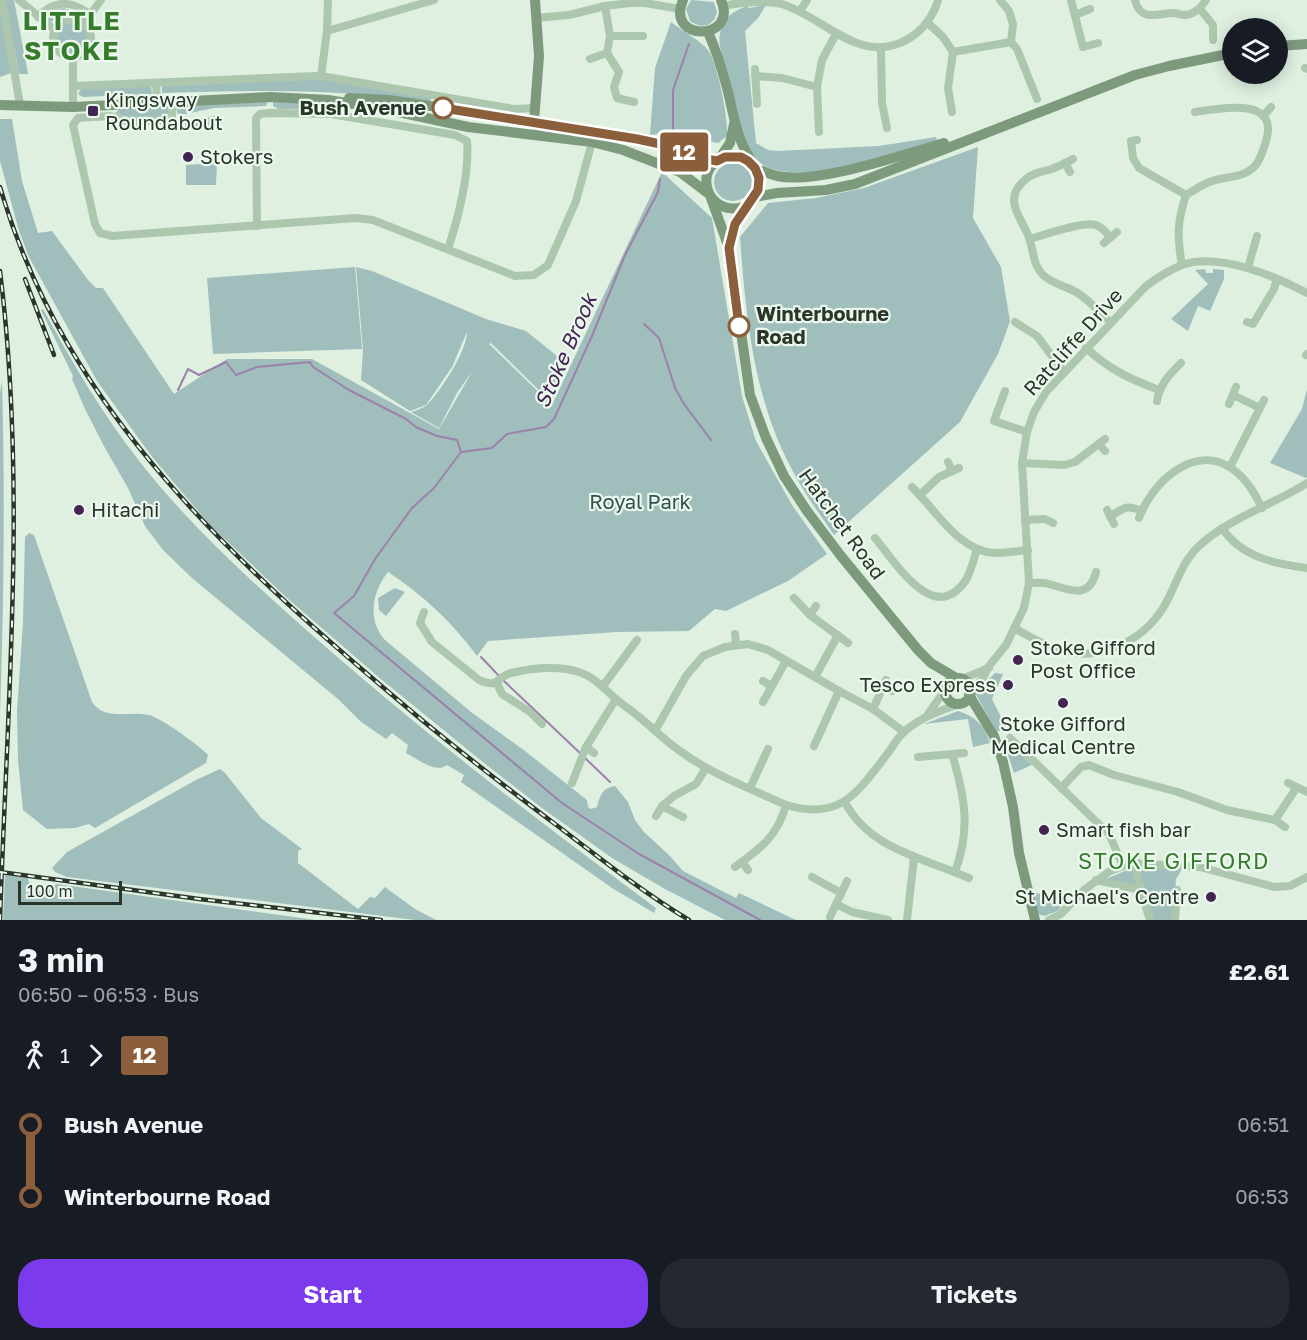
<!DOCTYPE html>
<meta charset="utf-8">
<style>
body{margin:0;font-family:"Golos Text",sans-serif;background:#242831;color:#f1f3f6;height:100vh;display:flex;flex-direction:column;font-size:22px;white-space:nowrap}
*{box-sizing:border-box;margin:0}
p{font-size:20px;color:#9ea1a6}
.icon{flex:none;width:33px;height:33px;fill:none;stroke:currentColor;stroke-width:2;stroke-linecap:round;stroke-linejoin:round}
.map{position:relative;height:920px;overflow:hidden}
.side{display:flex;flex-direction:column;background:#171b24;flex:1}
.side>*{flex:none}
.badge{padding:0 12px;border-radius:4px;font-size:21px;line-height:39px}
.controls{position:absolute;left:1222px;top:18px;display:grid;gap:12px}
.controls a{display:grid;place-items:center;width:66px;height:66px;border-radius:50%;background:#171b24;box-shadow:0 3px 15px #0003;font-size:30px}
.scale{position:absolute;left:18px;bottom:15px;width:104px;box-sizing:border-box;padding-left:6px;border:3px solid #2b362a;border-top:0;font-size:16px;line-height:21px;white-space:nowrap;color:#2b362a;-webkit-text-stroke:4px #ebf8ed;paint-order:stroke}
.map>.badge{position:absolute;translate:-50% -50%;box-shadow:0 0 0 3px #fff}
.legs{display:flex;align-items:center;gap:9px;height:66px;padding:0 18px;font-size:20px}
.legs p{margin-inline-start:auto}
.head{display:flex;align-items:center;justify-content:space-between;height:102px;padding:0 18px}
h1{font-size:33px;font-weight:700;line-height:45px}
.button{display:flex;gap:12px;margin-top:auto;padding:12px 18px}
.button a{flex:1;height:69px;border-radius:24px;background:#7c3aed;color:#fff;font-size:24px;font-weight:700;line-height:69px;text-align:center}
.button a+a{background:#242831;color:#f1f3f6}
ul{padding:0 18px;list-style:none}
li{display:flex;align-items:center;gap:21px;height:72px;font-size:22px}
li i{display:grid;place-items:center;width:9px;height:100%;margin:0 8px;background:currentColor}
li i::after{content:'';width:15px;height:15px;margin:-8px;border:4px solid;border-radius:50%;background:#171b24}
li p{margin-inline-start:auto}
li:first-child i{background:linear-gradient(#0000 50%,currentColor 0)}
li:last-child i{background:linear-gradient(currentColor 50%,#0000 0)}
.map>svg:first-child{display:block}
.green{fill:#a0bebc}
.lines{fill:none;stroke-linecap:round;stroke-linejoin:round}
.stream{stroke:#9c81aa;stroke-width:2}
.street{stroke:#acc7ae;stroke-width:8}
.secondary{stroke:#7e9a7d;stroke-width:10}
.rail-casing{stroke:#2b362a;stroke-width:4.5}
.rail{stroke:#ebf8ed;stroke-width:2;stroke-dasharray:7;stroke-linecap:butt}
.line-1-casing{stroke:#fff;stroke-width:14}
.line-1{stroke:#8b5e3c;stroke-width:9}
.stop-1-dot{fill:#fff;stroke:#8b5e3c;stroke-width:3}
.poi-dot{fill:#442453;stroke:#ebf8ed;stroke-width:2}
.labels{text-anchor:middle;stroke-width:4.5;stroke-linejoin:round;paint-order:stroke}
.poi-label{font-size:20px;fill:#2b362a;stroke:#ebf8ed;text-anchor:start}
.stop-label{font-size:20px;font-weight:bold;fill:#2b362a;stroke:#ebf8ed;text-anchor:end}
.street-label{font-size:20px;fill:#2b362a;stroke:#ebf8ed}
.park-label{font-size:20px;fill:#305151;stroke:#ebf8ed}
.water-label{font-size:21px;font-style:italic;fill:#442453;stroke:#ebf8ed}
.quarter-label{font-size:22px;letter-spacing:1.5px;fill:#377c2c;stroke:#ebf8ed}
.district-label{font-size:26px;font-weight:bold;letter-spacing:1.5px;fill:#377c2c;stroke:#ebf8ed}
</style>
<div class="map">
<svg width="1307" height="920" viewBox="0 0 1307 920">
<rect width="100%" height="100%" fill="#dff0e1"/>
<!-- green -->
<g class="green">
<path d="M5 0H14L28 74H19Z"/>
<path d="M691 0 714 2 717 12C714 26 702 30 690 21L686 9Z"/>
<path d="M766 5 758 18 745 31 756 143 768 150 778 151 879 146 936 137 937 140C892 153 818 182 772 169 738 159 736 105 729 78 726 64 717 48 720 33 723 18 733 11 747 6L749 8Z"/>
<path d="M0 8 11 73 0 77Z"/>
<path d="M64 8 77 13 80 10 81 14 68 15 50 22 44 17V14L55 9Z"/>
<path d="M671 22C681 30 701 41 708 50 717 61 729 121 727 136L718 143 664 133 650 135 655 68Z"/>
<circle cx="72" cy="38" r="15"/>
<path d="M321 79 430 97 431 103C341 88 253 90 162 93V86Z"/>
<path d="M151 86 152 94 83 97 78 94 81 89Z"/>
<path d="M268 101 266 106 214 108 180 115 177 113 176 106Z"/>
<path d="M273 102 323 103 333 107 330 109H278L273 106Z"/>
<path d="M168 107V114C151 122 131 119 115 113L120 109Z"/>
<path d="M217 115V128L185 130V123Z"/>
<path d="M0 119H12L22 181 38 233 52 231 88 280 96 288H103L174 394 227 359H312L439 429 473 370 457 393 439 428 411 412C417 410 424 408 428 404 441 390 467 351 467 332L452 367 426 405 410 411 361 380 363 350 356 267 372 271 486 319 526 331 567 364 551 402 491 343 489 344 552 405 662 172 712 218 742 396 756 441 792 505 827 554 788 581 726 611 715 609 689 631 617 632 488 641 477 656C452 622 423 595 388 572 372 592 367 620 385 640L471 712 525 751 587 800 588 807 591 809 597 807C600 796 602 788 615 786L628 802 635 820 644 832 670 856 683 871 736 898 739 893 796 920H725L665 889 612 858 542 808 484 763 382 680 287 598 209 524 153 458 97 381 29 257 19 231 0 161Z"/>
<path d="M978 147 973 218 1001 267 1010 321 1004 338 998 354 960 422 834 535C821 516 807 497 796 477 754 404 746 320 740 237L768 203 816 198 864 188Z"/>
<circle cx="733" cy="182" r="19"/>
<path d="M217 163 216 185H186V165Z"/>
<path d="M355 267 362 349 213 354 207 278Z"/>
<path d="M1205 269 1206 273H1213V269L1224 270V279L1210 311 1198 306 1188 331 1171 319 1208 284 1195 270Z"/>
<path d="M43 309C72 362 102 414 140 462 190 526 251 581 312 635 422 732 538 821 656 908L654 913 612 888 461 782 464 775 447 765C435 774 418 759 406 753L408 745 392 733 386 739 360 721 338 699 192 578 163 550 145 526 128 488 105 448 85 409 72 379 73 376 41 310Z"/>
<path d="M2 381C5 492 4 602 0 713V393Z"/>
<path d="M1307 389V477L1306 478 1270 463 1302 409Z"/>
<path d="M29 533 34 535 92 702C106 722 129 710 149 715 161 718 200 746 208 755L206 763 95 828 89 824 75 828 47 829 23 810 18 761 17 711 23 622 25 537Z"/>
<path d="M395 588 405 592 386 616 379 610 378 598Z"/>
<path d="M995 673 1003 674 992 699 1003 721V729L997 732 975 693Z"/>
<path d="M958 711C975 716 985 726 990 743L973 747 968 719 924 724Z"/>
<path d="M1002 737 1032 765 1014 773Z"/>
<path d="M220 769 225 773 261 818 302 849 298 851V863L358 909 370 897 375 898 385 887 415 909 436 920H415L67 877 55 872 52 868 67 852 196 780Z"/>
<path d="M1150 867 1182 869 1176 879 1173 920H1153L1143 889 1106 879 1132 868Z"/>
<path d="M5 875 28 878 32 894 57 884 316 920H3Z"/>
<path d="M1032 891 1064 903 1058 911 1044 916 1038 914Z"/>
</g>
<g class="lines">
<!-- stream -->
<g class="stream">
<path d="M673 138V90L689 44"/>
<path d="M660 179 658 192 625 255 592 336 554 419 546 427 507 434 492 448 461 452 434 488 412 508 375 559 354 596 334 613 562 803 639 854 760 920"/>
<path d="M644 324 659 338 675 388 684 404 711 440"/>
<path d="M178 390 188 369 199 375 226 362 236 375 257 367 310 362 313 367 349 390 406 419 416 427 437 436 457 440 461 452"/>
<path d="M481 657 500 677"/>
<path d="M504 681 580 753"/>
<path d="M584 757 610 782"/>
</g>
<!-- street -->
<g class="street">
<path d="M2 0 20 105"/>
<path d="M19 0 55 30"/>
<path d="M328 0 327 31 321 76 514 109 536 108"/>
<path d="M1000 0 1009 11 1013 24 1011 42"/>
<path d="M1071 0 1083 47 1098 43"/>
<path d="M1135 0C1140 23 1160 13 1174 13 1177 13 1180 15 1184 15 1193 15 1201 8 1206 0"/>
<path d="M605 6 610 36 607 53 619 72 614 87 617 98 634 102"/>
<path d="M723 6C743 2 763 0 782 4 824 17 861 67 908 39 923 30 933 17 938 0"/>
<path d="M1200 9 1213 25V40"/>
<path d="M800 11 807 0"/>
<path d="M1075 15 1090 9"/>
<path d="M38 17C54 0 70 0 90 14"/>
<path d="M536 18 569 15 605 6 630 3H645L680 9"/>
<path d="M87 19 101 0"/>
<circle cx="72" cy="38" r="19"/>
<path d="M928 23 943 37 953 52 1011 42 1017 49 1037 99"/>
<path d="M327 31 434 0"/>
<path d="M610 36H643"/>
<path d="M881 49 882 103 887 128"/>
<path d="M590 59 607 53"/>
<path d="M1305 68 1307 69"/>
<path d="M755 69 757 104"/>
<path d="M755 76 782 78 817 87"/>
<path d="M156 83 157 102"/>
<path d="M73 86 317 76"/>
<path d="M172 101V119L132 123 111 116 78 118 73 125 95 224 100 233 112 236 356 218 373 220 515 276 534 275 548 265 576 201 592 142"/>
<path d="M73 107V57"/>
<path d="M952 112 948 88 953 52"/>
<path d="M1263 116 1271 107"/>
<path d="M819 132 817 87 822 60 836 34"/>
<path d="M1137 140 1131 141 1133 158 1139 168 1186 195"/>
<path d="M1073 159C1066 163 1059 166 1052 169 1042 172 1034 172 1026 179 999 201 1025 220 1030 241 1034 253 1033 265 1043 275 1053 284 1065 286 1076 292 1089 300 1100 312 1111 323"/>
<path d="M1065 163 1070 172"/>
<path d="M257 226 256 118 260 114 270 113 331 114 455 135 467 141C470 172 458 219 448 249"/>
<path d="M1030 239C1044 235 1083 221 1096 225 1102 227 1106 232 1110 237"/>
<path d="M1104 243 1117 232"/>
<path d="M1182 265C1177 237 1177 222 1186 195 1193 191 1200 186 1207 183 1222 176 1242 179 1254 167 1261 160 1263 150 1266 141 1280 96 1220 108 1195 112"/>
<path d="M1248 268 1257 236"/>
<path d="M1015 322 1037 336 1064 372"/>
<path d="M1247 322 1253 324 1274 289 1277 279"/>
<path d="M1086 348C1110 370 1130 379 1159 390"/>
<path d="M1306 355 1307 354"/>
<path d="M1005 391 994 421 1027 432"/>
<path d="M1233 395 1260 408"/>
<path d="M1157 401C1160 384 1169 375 1181 363"/>
<path d="M1229 404 1236 387"/>
<path d="M1099 444 1105 451"/>
<path d="M948 462 952 471"/>
<path d="M1022 463 1064 465 1075 462 1105 439"/>
<path d="M1230 467 1264 400"/>
<path d="M912 487C936 510 959 552 995 553 1006 553 1017 551 1028 550"/>
<path d="M920 495 939 477 959 468"/>
<path d="M1107 510 1114 524"/>
<path d="M1110 517C1123 508 1126 504 1142 511"/>
<path d="M1139 518C1151 484 1193 443 1231 468 1246 478 1254 492 1262 508"/>
<path d="M1025 520 1045 519 1053 523"/>
<path d="M1222 528C1241 557 1275 564 1307 568"/>
<path d="M875 538C896 563 934 627 966 580 971 571 974 559 977 549"/>
<path d="M1029 583C1035 583 1042 582 1049 584 1068 589 1089 601 1096 572"/>
<path d="M794 598 810 615 848 643"/>
<path d="M424 612 420 623 432 642 479 680C500 689 495 677 511 673 531 668 559 665 579 672 595 677 604 689 616 699 623 705 631 710 638 716 652 727 665 741 680 751 711 774 751 789 786 805 841 821 857 793 888 753 893 746 898 737 905 731 921 717 939 711 959 704"/>
<path d="M810 615 816 606"/>
<path d="M1014 628C1029 636 1043 645 1059 650 1098 662 1142 642 1163 608 1175 589 1180 565 1197 548 1228 518 1271 506 1307 483"/>
<path d="M735 634 736 644"/>
<path d="M815 677 838 635"/>
<path d="M962 679 989 668"/>
<path d="M763 681 771 686"/>
<path d="M497 683 502 694 530 712 542 724"/>
<path d="M603 686 637 640"/>
<path d="M883 686 892 691"/>
<path d="M970 691 983 678 989 666 1006 645 1024 608 1029 583 1022 463 1027 432 1034 412 1046 392 1146 286C1157 278 1169 270 1182 265 1218 252 1275 276 1307 293"/>
<path d="M763 702 786 661"/>
<path d="M873 709 886 680"/>
<path d="M928 714 945 690"/>
<path d="M655 731 686 676 703 656 725 647 748 644 768 650 839 691 873 709 904 732"/>
<path d="M1010 738 1109 834 1123 866"/>
<path d="M814 746 839 691"/>
<path d="M586 747 594 753"/>
<path d="M952 754C965 797 971 828 955 872"/>
<path d="M918 757 964 753"/>
<path d="M572 783 586 747 616 699"/>
<path d="M1288 783 1307 792"/>
<path d="M750 788 768 749"/>
<path d="M1061 788 1081 767 1089 765 1114 775 1178 792 1227 810 1275 820 1285 827"/>
<path d="M845 802C869 849 924 858 969 878"/>
<path d="M656 816 662 806"/>
<path d="M683 817 662 806 674 796 696 784 706 768"/>
<path d="M1275 820 1297 787"/>
<path d="M742 862 748 870"/>
<path d="M1132 863C1141 881 1143 901 1150 920"/>
<path d="M735 867C761 848 777 837 786 805"/>
<path d="M812 877 841 893"/>
<path d="M1096 880 1141 890"/>
<path d="M836 904 852 912 888 920"/>
<path d="M830 917 847 881"/>
<path d="M907 920 914 858"/>
<path d="M1049 920 1061 914 1084 890 1110 871 1132 863 1200 867 1274 887 1290 886 1307 877"/>
<path d="M1175 920 1177 890"/>
</g>
<!-- secondary -->
<g class="secondary">
<path d="M535 0 539 56 534 121 536 128"/>
<path d="M683 0C665 43 739 41 721 0"/>
<path d="M708 32C716 50 722 69 727 88 732 107 734 124 741 141 747 157 761 171 758 188 754 216 713 215 707 187 701 160 734 148 752 164"/>
<path d="M1278 46 1307 44"/>
<path d="M349 98 389 100 534 121 650 141C673 147 693 157 717 161"/>
<path d="M0 105 73 107 270 97 328 100 380 108 468 127 592 142 623 150 680 172 709 194"/>
<path d="M719 159 730 143 734 124"/>
<path d="M755 168C762 171 770 174 777 176 817 185 904 154 944 143"/>
<path d="M755 197 777 193 826 190 855 184 1135 75 1169 66 1233 53"/>
<path d="M711 198 729 248 750 395 766 438 784 476 807 511 841 556 918 650 931 663 958 679"/>
<path d="M729 245 735 224 748 206"/>
<circle cx="958" cy="691" r="13"/>
<path d="M969 695 994 736 1003 762 1013 807 1019 853 1035 920"/>
</g>
<!-- rail casing -->
<g class="rail-casing">
<g id="rail">
<path d="M0 187C66 415 242 569 417 716 464 755 511 791 559 827 601 859 644 893 689 920"/>
<path d="M0 271C27 487 7 704 0 920"/>
<path d="M25 279 54 355"/>
<path d="M0 872 199 899 381 920"/>
</g>
</g>
<!-- rail -->
<use href="#rail" class="rail"/>
</g>
<g class="lines">
<!-- line-1 casing -->
<g class="line-1-casing">
<path id="line-1" d="M443 108 637 139 665 145 696 157 717 161 725 157H741L748 161 755 168 759 178 758 190 735 224 729 248 739 326"/>
</g>
<!-- line-1 -->
<use href="#line-1" class="line-1"/>
</g>
<!-- markers -->
<g class="stop-1-dot">
<circle cx="443" cy="108" r="10"/>
<circle cx="739" cy="326" r="10"/>
</g>
<g class="poi-dot">
<rect x="87" y="105" width="12" height="12" rx="3"/>
<circle cx="188" cy="157" r="6"/>
<circle cx="79" cy="510" r="6"/>
<circle cx="1018" cy="660" r="6"/>
<circle cx="1008" cy="685" r="6"/>
<circle cx="1063" cy="703" r="6"/>
<circle cx="1044" cy="830" r="6"/>
<circle cx="1211" cy="897" r="6"/>
</g>
<g class="labels">
<!-- poi labels -->
<g class="poi-label">
<text x="105" y="107">Kingsway<tspan x="105" dy="23">Roundabout</tspan></text>
<text x="200" y="164">Stokers</text>
<text x="91" y="517">Hitachi</text>
<text x="1030" y="655">Stoke Gifford<tspan x="1030" dy="23">Post Office</tspan></text>
<text x="996" y="692" text-anchor="end">Tesco Express</text>
<text x="1063" y="731" text-anchor="middle">Stoke Gifford<tspan x="1063" dy="23">Medical Centre</tspan></text>
<text x="1056" y="837">Smart fish bar</text>
<text x="1199" y="904" text-anchor="end">St Michael's Centre</text>
</g>
<!-- stop labels -->
<g class="stop-label">
<text x="426" y="115">Bush Avenue</text>
<text x="756" y="321" text-anchor="start">Winterbourne<tspan x="756" dy="23">Road</tspan></text>
</g>
<!-- street labels -->
<g class="street-label">
<text transform="translate(1073 342) rotate(-48)" y="7">Ratcliffe Drive</text>
<text transform="translate(842 524) rotate(54)" y="7">Hatchet Road</text>
</g>
<!-- park labels -->
<g class="park-label">
<text x="640" y="509">Royal Park</text>
</g>
<!-- water labels -->
<g class="water-label">
<text transform="translate(566 351) rotate(-66)" y="7">Stoke Brook</text>
</g>
<!-- quarter labels -->
<g class="quarter-label">
<text x="1174" y="869">STOKE GIFFORD</text>
</g>
<!-- district labels -->
<g class="district-label">
<text x="72" y="30">LITTLE<tspan x="72" dy="30">STOKE</tspan></text>
</g>
</g>
</svg>
<div class="controls">
<a><svg class="icon" aria-label="layers" viewBox="0 0 24 24"><path d="M12 4l9 5-9 5-9-5zM3 14l9 5 9-5"/></svg></a>
</div>
<div class="scale">100 m</div>
<b class="badge" style="left:684px;top:152px;background:#8b5e3c;color:#fff">12</b>
</div>
<section class="side">
<div class="head"><div><h1>3 min</h1><p>06:50 – 06:53 · Bus</p></div><b>£2.61</b></div>
<div class="legs"><svg class="icon" aria-label="walk" viewBox="0 0 24 24"><circle cx="13" cy="4" r="2"/><path d="M13 8l-2 6 4 7M11 14l-3 7M7 12l3-4h3l4 4"/></svg>1<svg class="icon" aria-label="forward" viewBox="0 0 24 24"><path d="M9 5l7 7-7 7"/></svg><b class="badge" style="background:#8b5e3c;color:#fff">12</b></div>
<ul>
<li><i style="color:#8b5e3c"></i><b>Bush Avenue</b><p>06:51</p></li>
<li><i style="color:#8b5e3c"></i><b>Winterbourne Road</b><p>06:53</p></li>
</ul>
<div class="button"><a>Start</a><a>Tickets</a></div>
</section>
